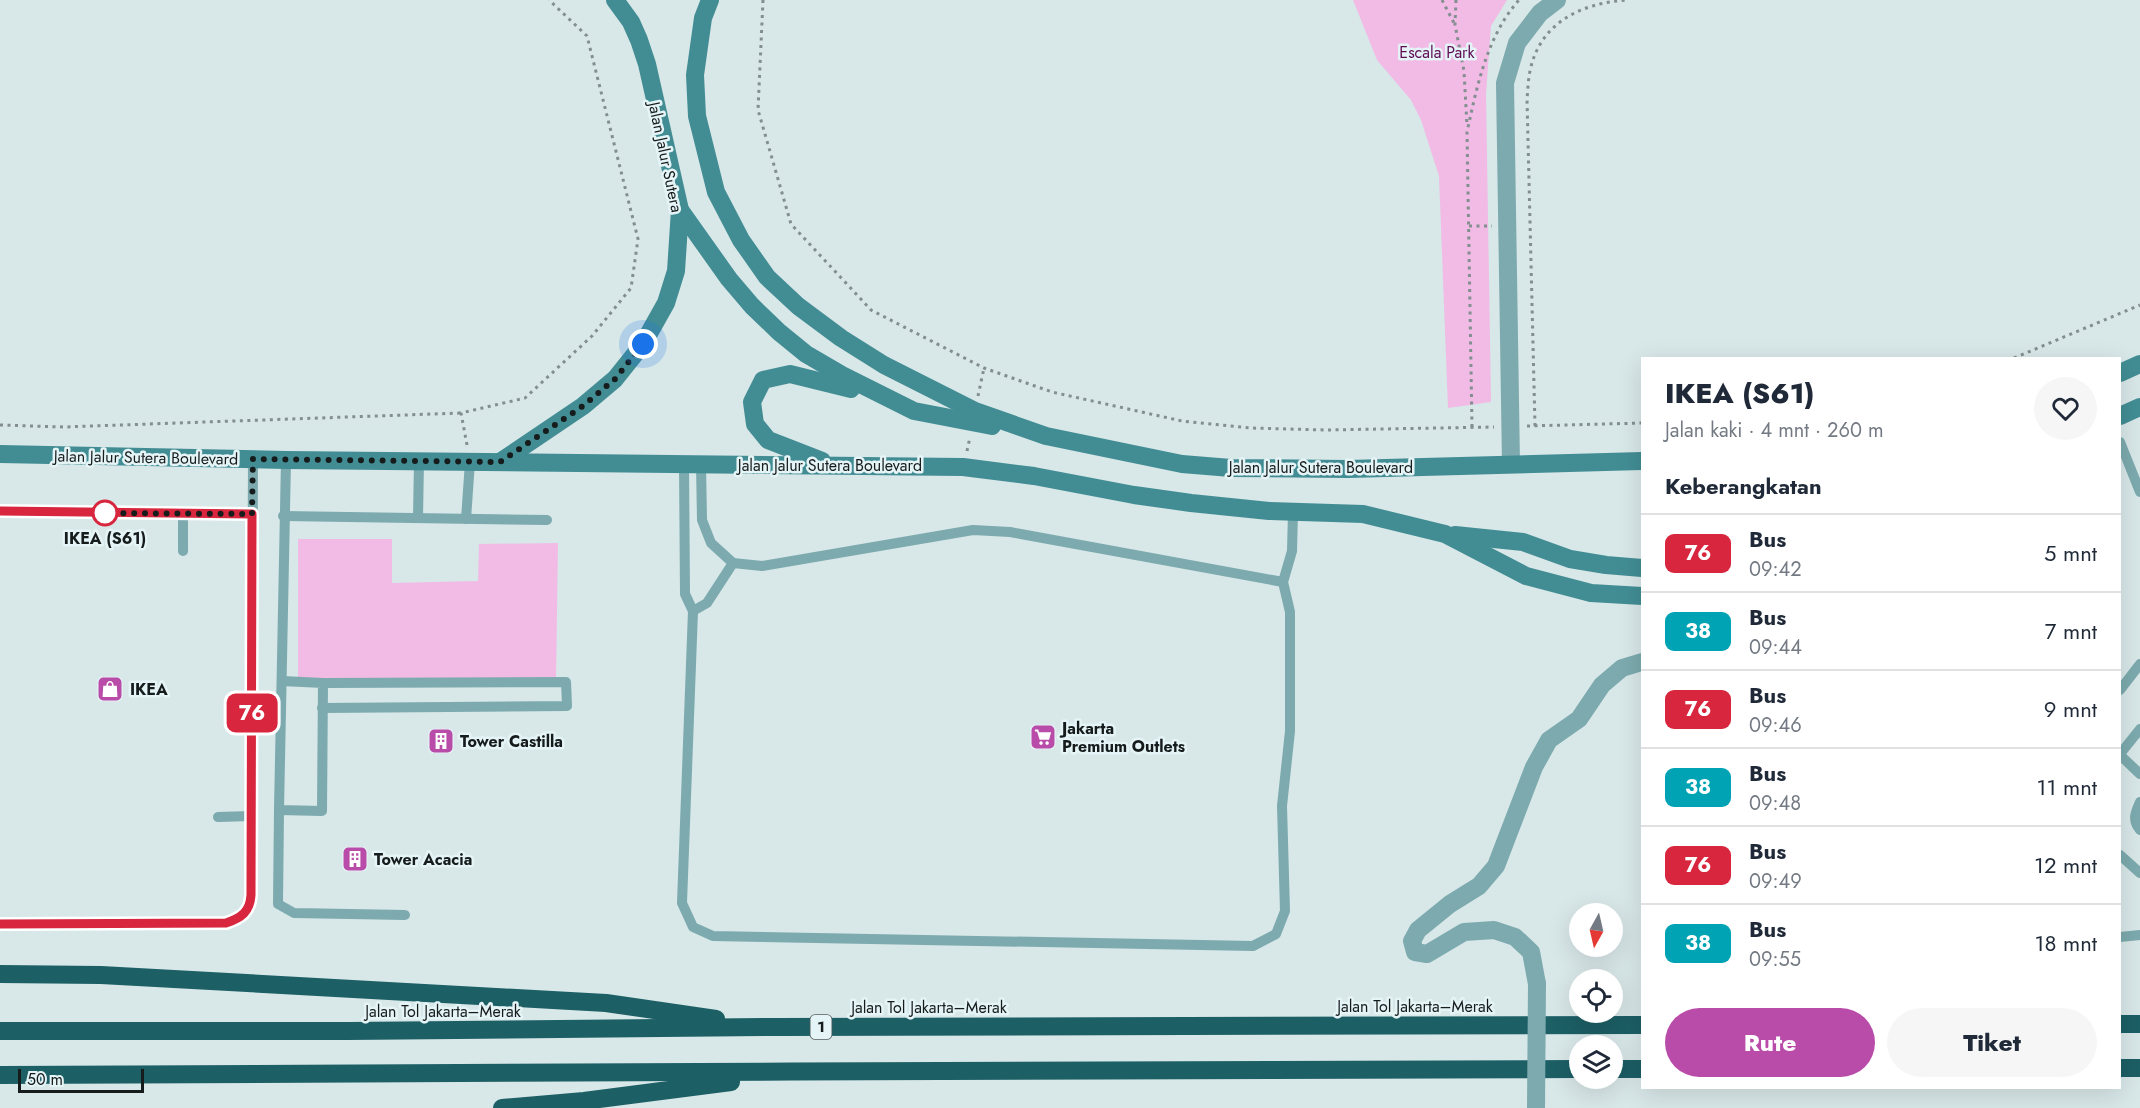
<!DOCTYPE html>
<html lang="id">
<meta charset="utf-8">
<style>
body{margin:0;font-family:Jost,sans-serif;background:#f6f6f7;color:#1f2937;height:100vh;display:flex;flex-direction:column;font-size:22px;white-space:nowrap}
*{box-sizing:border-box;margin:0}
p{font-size:20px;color:#747a83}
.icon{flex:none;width:33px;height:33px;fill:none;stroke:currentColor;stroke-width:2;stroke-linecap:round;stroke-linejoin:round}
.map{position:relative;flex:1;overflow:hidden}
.side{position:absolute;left:1641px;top:357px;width:480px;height:732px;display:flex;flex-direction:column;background:#fff;border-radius:0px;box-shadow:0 6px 24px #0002}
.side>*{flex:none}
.badge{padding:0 12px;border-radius:9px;font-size:21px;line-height:39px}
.needle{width:39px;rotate:188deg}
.controls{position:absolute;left:1569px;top:903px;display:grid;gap:12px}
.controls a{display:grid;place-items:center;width:54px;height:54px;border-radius:50%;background:#fff;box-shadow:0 6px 24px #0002;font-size:30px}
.scale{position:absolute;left:18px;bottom:15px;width:126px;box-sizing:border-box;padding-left:6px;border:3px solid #161b1c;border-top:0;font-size:16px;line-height:21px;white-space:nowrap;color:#161b1c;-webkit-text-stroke:4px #e5f4f6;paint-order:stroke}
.you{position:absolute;width:30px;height:30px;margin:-15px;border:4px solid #fff;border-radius:50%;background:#1a73e8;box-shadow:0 0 0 9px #1a73e833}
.map>.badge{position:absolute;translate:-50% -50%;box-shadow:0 0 0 3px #fff}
h2{padding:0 24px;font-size:22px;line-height:54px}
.round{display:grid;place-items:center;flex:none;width:63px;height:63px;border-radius:32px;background:#f6f6f7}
.headline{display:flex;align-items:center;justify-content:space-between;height:102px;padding:0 24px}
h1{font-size:28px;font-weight:800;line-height:45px}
.action{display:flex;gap:12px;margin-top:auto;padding:12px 24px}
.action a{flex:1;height:69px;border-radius:36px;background:#b94ba9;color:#fff;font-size:24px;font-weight:800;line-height:69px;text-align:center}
.action a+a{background:#f6f6f7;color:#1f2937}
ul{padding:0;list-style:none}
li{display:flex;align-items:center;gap:18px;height:78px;padding:0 24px;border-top:2px solid #e0e1e3}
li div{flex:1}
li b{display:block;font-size:22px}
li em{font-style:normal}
li .badge{min-width:66px;font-weight:700;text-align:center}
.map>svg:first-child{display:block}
.green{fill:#f1bbe6}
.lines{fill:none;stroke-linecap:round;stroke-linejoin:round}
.path{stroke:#838e8f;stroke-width:3;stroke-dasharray:3 4.5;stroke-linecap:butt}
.lane{stroke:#7caaae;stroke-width:10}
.street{stroke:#7caaae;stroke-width:18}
.secondary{stroke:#428d94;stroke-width:18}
.highway{stroke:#1c5f65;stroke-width:18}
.street-bridge{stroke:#7caaae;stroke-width:18}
.line-casing{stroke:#fff;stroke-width:14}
.line{stroke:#d7263d;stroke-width:9}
.walk{stroke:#161b1c;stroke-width:6;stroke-dasharray:0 10.8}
.stop-dot{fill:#fff;stroke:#d7263d;stroke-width:3}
.labels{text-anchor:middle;stroke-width:5;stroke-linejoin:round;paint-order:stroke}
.shield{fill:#e5f4f6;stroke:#545c5d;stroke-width:1.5}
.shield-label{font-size:15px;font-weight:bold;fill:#161b1c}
.park-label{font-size:16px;fill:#5f0c55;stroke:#e5f4f6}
.street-label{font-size:16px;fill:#161b1c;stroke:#e5f4f6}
.stop-label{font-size:16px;font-weight:bold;fill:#161b1c;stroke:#e5f4f6}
.poi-label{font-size:16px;font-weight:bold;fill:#161b1c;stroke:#e5f4f6;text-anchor:start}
</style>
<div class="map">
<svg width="2140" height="1108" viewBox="0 0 2140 1108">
<rect width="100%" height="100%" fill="#d8e7e8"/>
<!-- green -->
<g class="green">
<path d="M1353 0H1507L1491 26 1486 94 1491 402 1448 408 1439 176 1421 120 1411 100 1377 60Z"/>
<path d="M298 539H392V583L478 581 479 544 558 543 556 679H298Z"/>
</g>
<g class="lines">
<!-- path -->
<g class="path">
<path d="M763 0 758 110 791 224 871 310 984 368 1052 392 1182 421 1250 428 1326 430 1494 427"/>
<path d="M1442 0 1454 23"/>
<path d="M1456 0 1455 25 1464 71 1467 126"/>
<path d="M1469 226H1492"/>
<path d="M2014 358 2140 305"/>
<path d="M978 396 984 368"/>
<path d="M0 425 64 427 461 413"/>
<path d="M1527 426 1642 423"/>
<path d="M1535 426 1527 99C1528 90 1528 80 1530 71 1540 22 1582 3 1627 0"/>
<path d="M1472 427 1467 132C1477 86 1487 36 1519 0"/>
<path d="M467 445 461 413 525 398 592 336 631 288 638 239 587 36 549 0"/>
<path d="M967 451 970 437"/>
</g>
<!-- lane -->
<g class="lane">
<path d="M2120 442 2140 492"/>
<path d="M684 464 685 594 693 611"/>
<path d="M701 464 702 520 711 543 733 563 762 566 973 530 1010 532 1283 582"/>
<path d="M0 511 252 515"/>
<path d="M283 516 547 520"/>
<path d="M418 518 419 461"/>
<path d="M466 519 470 462"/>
<path d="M183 551V514"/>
<path d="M733 563 707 603 693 611 682 903 693 927 713 936 1253 946 1276 934 1285 911 1282 806 1290 731V612L1283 582 1292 551 1293 512"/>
<path d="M282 681 323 683 322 811 279 810 286 460"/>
<path d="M2120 690 2140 664"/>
<path d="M322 708 567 706 566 682 323 683"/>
<path d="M2120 754 2140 729"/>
<path d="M2120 755 2140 774"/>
<path d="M2140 802C2135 813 2132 820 2140 830"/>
<path d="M279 810 278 904 294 913 405 915"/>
<path d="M218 817 251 816"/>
<path d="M2120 855 2140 873"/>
<path d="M0 924 226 923C241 918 250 912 251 895L253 459"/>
<path d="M2120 937 2140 935"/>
</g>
<!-- street -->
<g class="street">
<path d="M1511 464 1505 83 1517 43 1540 13 1557 0"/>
<path d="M1537 984 1531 952 1515 937 1494 930 1464 932 1427 954 1415 952 1412 941 1418 930 1450 904 1479 886 1496 866 1534 767 1549 740 1579 719 1602 685 1622 668 1642 662"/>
</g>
<!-- secondary -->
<g class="secondary">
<path d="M710 0 703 18 695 75 697 116 716 192 741 240 767 277 798 306 841 338 884 365 975 411 1046 436 1182 464 1231 468 1348 469 1642 461"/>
<path d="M680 210 729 279 752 306 779 332 806 354 842 375 914 411 992 426"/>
<path d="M2120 373 2140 364"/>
<path d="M2120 416 2140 407"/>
<path d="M0 454 286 460 963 467 1034 476 1134 495 1191 503 1269 511 1363 514 1445 534 1526 576 1591 593 1642 596"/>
<path d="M822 461 768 440 755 424 752 402 763 380 790 374 851 389"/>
<path d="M500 462 583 406 615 379 643 344 666 303 676 271 680 210 647 64 639 40 631 22 615 0"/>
<path d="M1455 535 1523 542 1570 559 1606 565 1642 568"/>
</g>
<!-- highway -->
<g class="highway">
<path d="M0 974 101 975 606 1003 716 1019"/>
<path d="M2120 1024H2140"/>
<path d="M0 1031H348L775 1027 1642 1025"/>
<path d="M2120 1068H2140"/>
<path d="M1612 1069H1642"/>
<path d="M0 1075C527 1073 1053 1070 1580 1069"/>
<path d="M502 1108 584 1101 731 1082"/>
</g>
<!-- street-bridge -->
<path class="street-bridge" d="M1536 1108 1537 984"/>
</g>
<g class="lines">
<!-- line casing -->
<g class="line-casing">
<path id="line" d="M0 511 252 514 251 895C250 912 241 918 226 923L0 924"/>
</g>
<!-- line -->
<use href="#line" class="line"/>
<!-- walk -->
<path class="walk" d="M105 513H98L252 514 253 459 500 462 583 406 615 379 643 344"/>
</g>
<!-- icons -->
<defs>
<g id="shop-square" transform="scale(1.35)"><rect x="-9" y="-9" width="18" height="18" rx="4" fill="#b94ba9" stroke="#e5f4f6"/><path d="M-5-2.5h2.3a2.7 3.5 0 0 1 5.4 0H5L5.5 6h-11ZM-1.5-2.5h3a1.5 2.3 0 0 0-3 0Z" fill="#fff"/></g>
<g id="supermarket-square" transform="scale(1.35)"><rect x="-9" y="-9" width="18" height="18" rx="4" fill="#b94ba9" stroke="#e5f4f6"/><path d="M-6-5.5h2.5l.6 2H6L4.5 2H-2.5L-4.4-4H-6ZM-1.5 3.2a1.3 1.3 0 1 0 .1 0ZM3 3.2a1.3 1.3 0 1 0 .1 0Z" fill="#fff"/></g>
<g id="building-square" transform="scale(1.35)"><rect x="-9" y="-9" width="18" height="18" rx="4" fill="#b94ba9" stroke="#e5f4f6"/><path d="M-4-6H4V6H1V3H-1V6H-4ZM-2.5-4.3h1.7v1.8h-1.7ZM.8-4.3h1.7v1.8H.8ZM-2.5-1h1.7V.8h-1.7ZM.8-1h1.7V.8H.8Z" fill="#fff"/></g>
</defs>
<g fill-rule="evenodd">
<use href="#shop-square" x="110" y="689"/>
<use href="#supermarket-square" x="1043" y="737"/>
<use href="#building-square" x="441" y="741"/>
<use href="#building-square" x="355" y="859"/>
</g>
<!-- markers -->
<circle class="stop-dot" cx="105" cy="513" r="12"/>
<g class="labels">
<!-- shield labels -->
<rect class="shield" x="810.5" y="1015" width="21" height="24" rx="4.5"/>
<g class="shield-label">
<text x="821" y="1032">1</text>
</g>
<!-- park labels -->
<g class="park-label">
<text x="1437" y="58">Escala Park</text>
</g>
<!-- street labels -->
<g class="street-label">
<text transform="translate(666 157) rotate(78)" y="6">Jalan Jalur Sutera</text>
<text transform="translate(146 457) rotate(1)" y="6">Jalan Jalur Sutera Boulevard</text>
<text x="830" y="471">Jalan Jalur Sutera Boulevard</text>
<text x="1321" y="473">Jalan Jalur Sutera Boulevard</text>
<text x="1415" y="1012">Jalan Tol Jakarta–Merak</text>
<text x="929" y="1013">Jalan Tol Jakarta–Merak</text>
<text x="443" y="1017">Jalan Tol Jakarta–Merak</text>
</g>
<!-- stop labels -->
<g class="stop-label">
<text x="105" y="544">IKEA (S61)</text>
</g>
<!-- poi labels -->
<g class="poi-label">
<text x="130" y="695">IKEA</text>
<text x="1062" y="734">Jakarta<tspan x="1062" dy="18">Premium Outlets</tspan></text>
<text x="460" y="747">Tower Castilla</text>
<text x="374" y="865">Tower Acacia</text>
</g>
</g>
</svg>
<div class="controls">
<a><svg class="needle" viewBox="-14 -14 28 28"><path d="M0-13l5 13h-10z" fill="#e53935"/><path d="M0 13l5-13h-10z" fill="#747a83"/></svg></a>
<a><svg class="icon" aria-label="locate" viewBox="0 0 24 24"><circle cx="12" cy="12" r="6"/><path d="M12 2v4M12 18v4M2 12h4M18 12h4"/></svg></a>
<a><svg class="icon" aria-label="layers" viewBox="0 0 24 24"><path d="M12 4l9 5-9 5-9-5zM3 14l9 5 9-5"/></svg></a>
</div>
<div class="scale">50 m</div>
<div class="you" style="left:643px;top:344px"></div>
<b class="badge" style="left:252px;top:713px;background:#d7263d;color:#fff">76</b>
<section class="side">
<div class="headline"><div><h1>IKEA (S61)</h1><p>Jalan kaki · 4 mnt · 260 m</p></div><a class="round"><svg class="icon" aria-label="heart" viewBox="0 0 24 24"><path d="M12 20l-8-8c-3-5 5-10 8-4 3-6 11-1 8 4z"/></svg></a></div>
<h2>Keberangkatan</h2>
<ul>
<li><span class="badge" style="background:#d7263d;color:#fff">76</span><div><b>Bus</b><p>09:42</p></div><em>5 mnt</em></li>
<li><span class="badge" style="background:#00a3b4;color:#fff">38</span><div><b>Bus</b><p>09:44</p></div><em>7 mnt</em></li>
<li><span class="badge" style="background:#d7263d;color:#fff">76</span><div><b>Bus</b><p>09:46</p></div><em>9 mnt</em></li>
<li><span class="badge" style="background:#00a3b4;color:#fff">38</span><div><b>Bus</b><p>09:48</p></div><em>11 mnt</em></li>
<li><span class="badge" style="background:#d7263d;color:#fff">76</span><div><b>Bus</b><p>09:49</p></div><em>12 mnt</em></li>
<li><span class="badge" style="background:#00a3b4;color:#fff">38</span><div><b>Bus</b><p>09:55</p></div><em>18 mnt</em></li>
</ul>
<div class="action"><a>Rute</a><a>Tiket</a></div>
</section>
</div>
